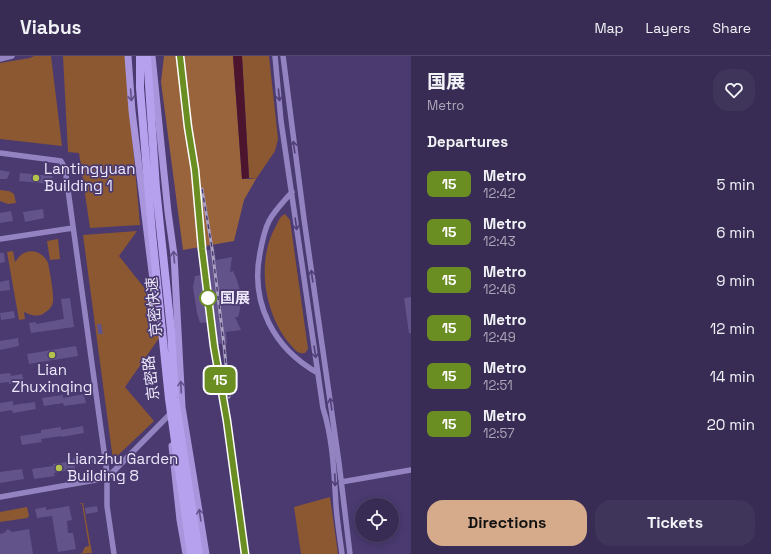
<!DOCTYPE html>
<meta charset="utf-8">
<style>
body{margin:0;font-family:"Space Grotesk","Noto Sans SC",sans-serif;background:#3f345a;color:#f1f3f6;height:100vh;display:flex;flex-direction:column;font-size:15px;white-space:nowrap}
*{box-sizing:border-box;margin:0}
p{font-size:13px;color:#aba7b8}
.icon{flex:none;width:22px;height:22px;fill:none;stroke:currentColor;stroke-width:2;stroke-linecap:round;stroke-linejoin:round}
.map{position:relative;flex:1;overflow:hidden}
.details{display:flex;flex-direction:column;background:#382c54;width:360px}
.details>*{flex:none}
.badge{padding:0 8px;border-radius:6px;font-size:14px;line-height:26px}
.fabs{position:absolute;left:355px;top:442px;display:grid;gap:8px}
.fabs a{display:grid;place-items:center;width:44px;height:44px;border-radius:50%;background:#382c54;box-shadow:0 2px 10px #0003,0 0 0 1px #52486b;font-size:20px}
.map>.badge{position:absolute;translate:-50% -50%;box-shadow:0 0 0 2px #fff}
h2{padding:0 16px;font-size:15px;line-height:36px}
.round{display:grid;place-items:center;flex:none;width:42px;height:42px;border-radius:16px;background:#3f345a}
.overview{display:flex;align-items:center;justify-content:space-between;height:68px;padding:0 16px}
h1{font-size:19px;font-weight:700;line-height:30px}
.primary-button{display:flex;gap:8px;margin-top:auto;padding:8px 16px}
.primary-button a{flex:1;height:46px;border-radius:16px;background:#d6ab8b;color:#111;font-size:16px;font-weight:700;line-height:46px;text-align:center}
.primary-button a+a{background:#3f345a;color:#f1f3f6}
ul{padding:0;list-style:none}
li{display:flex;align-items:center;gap:12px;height:48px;padding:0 16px}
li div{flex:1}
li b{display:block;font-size:15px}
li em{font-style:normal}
li .badge{min-width:44px;font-weight:700;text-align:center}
header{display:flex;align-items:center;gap:24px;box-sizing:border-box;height:56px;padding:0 20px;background:#382c54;border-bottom:1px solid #52486b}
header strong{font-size:19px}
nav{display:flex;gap:22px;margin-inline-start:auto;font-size:14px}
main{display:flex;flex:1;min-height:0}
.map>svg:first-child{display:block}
</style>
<header>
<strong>Viabus</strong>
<nav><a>Map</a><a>Layers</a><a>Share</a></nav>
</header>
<main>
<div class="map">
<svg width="411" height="498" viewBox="0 0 411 498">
<rect width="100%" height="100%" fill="#4a3a70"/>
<!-- green -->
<path fill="#8c5831" d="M34,0H51L62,90L0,83V7L30,2Z
M63,0H125L140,169L90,172L79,97L68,96Z
M242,0H269L278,83L275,95L256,123L249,122Z
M0,134L9,135L14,138L16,147L8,148L0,145Z
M285,158L290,164L308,293L305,297C297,299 294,292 289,287C264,257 256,204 276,170C278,166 280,160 285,158Z
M137,175L119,200L161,253L164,275L125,331L154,365L113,404L83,179Z
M58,183L60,203L50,204L47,185Z
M13,195L15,206C17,204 19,200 21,199C31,191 44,197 48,207C50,217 54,237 53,246C52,252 47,255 43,258C36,261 30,259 24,256L25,263L19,264L7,196Z
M330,441L338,498H301L294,451Z
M83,447L92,497L78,498L82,497L85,491L89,490L82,448H78Z
M27,451L29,460L27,462L0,466V456Z"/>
<!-- forest -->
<path fill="#99633b" d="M164,0H233L242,123H256L244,144L234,185L183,194L161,26Z"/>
<!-- water -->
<path fill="#4c142d" d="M233,0H242L249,122L242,123Z"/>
<!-- building -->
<path fill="#63538b" d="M0,114L10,116L7,123H0Z
M20,117L53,120L50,128L19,125Z
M43,153L44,162L25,166L23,156Z
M11,155L13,165L0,167V157Z
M214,193L216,204L232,201L230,216L233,215L237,224L241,238L240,253L238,261H235L241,274L226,276L227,287L211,289L208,266L200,267L197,257L193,231L195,220L202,219L199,196Z
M0,197H4L5,206L0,207Z
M9,224L10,234L0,235V226Z
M411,241V277H409L404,242Z
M70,242L74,271L31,277L29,267L36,266V268L64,263L61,243Z
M14,255L15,262L1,264L0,257Z
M97,268H101L103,278H98Z
M18,282L19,290L0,294V285Z
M76,290L78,300L29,308L27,298Z
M10,317L11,320L22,318L24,326L9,328V326L0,327V318Z
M84,338L86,347L64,350L63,347L44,350L42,342L63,339V342Z
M13,345V349L35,346L36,353L13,357L12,354L0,356V347Z
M83,370L84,377L61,381V380L41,383L42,386L22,389L20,380L41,377V374L61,371V374Z
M93,398L94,407L75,410V413L54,417L55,420L34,423L32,413L53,410V408L73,405V402Z
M22,413L24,423L0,427V416Z
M69,450L72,464L67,465L68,477H73L76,493L58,496L52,460L37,462L35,453L46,451V454Z
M97,450L98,456L86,458L85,452Z
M8,473L12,476L29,473L33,498H0V478L4,477Z"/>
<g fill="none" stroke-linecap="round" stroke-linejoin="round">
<!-- minor -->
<path stroke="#9383c0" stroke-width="5.5" d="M275,0L281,65L323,352C333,384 334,416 336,449C337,465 340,482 342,498
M283,0L304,163L339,407L350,498
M0,3L12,0
M0,97L61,105L65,112L107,417V450L114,498
M292,136C284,145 275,154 269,165C264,175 262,186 260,197C250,247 274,293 318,317
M0,183L73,172
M341,426L411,414
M0,441L107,422L169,359"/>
<!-- major -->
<path stroke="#a895dc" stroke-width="7" d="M128,0L132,55L155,240
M152,0L168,156L174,199L182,351L206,498
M172,390L180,464L186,498"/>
<!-- highway -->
<path stroke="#b6a1ef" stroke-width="8" d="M140,0V32L152,177L169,343L191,498
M147,0L156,132L171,274L175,342L199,498"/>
<defs>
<path id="rail" d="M180,0L188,71L195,114L202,193L214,290L227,365L245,498
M202,133L212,192L224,289L229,341"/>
</defs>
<!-- rail casing -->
<use href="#rail" stroke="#a9a0c2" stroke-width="3"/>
<!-- rail -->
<use href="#rail" stroke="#4a3a70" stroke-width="1.5" stroke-dasharray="4.5" stroke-linecap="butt"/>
</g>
<!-- one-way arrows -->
<defs><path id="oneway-shaft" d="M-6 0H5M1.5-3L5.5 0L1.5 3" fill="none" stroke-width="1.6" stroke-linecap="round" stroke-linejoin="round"/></defs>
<g stroke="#62518b">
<use href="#oneway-shaft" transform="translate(131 39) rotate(86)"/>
<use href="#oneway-shaft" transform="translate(174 201) rotate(-95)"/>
<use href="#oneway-shaft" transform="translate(181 331) rotate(-93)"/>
<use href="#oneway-shaft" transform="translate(200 459) rotate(-99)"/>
</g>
<g stroke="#514178">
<use href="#oneway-shaft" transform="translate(279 39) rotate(84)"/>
<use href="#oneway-shaft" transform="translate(294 91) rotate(-98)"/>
<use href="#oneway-shaft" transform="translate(296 168) rotate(82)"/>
<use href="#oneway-shaft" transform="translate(312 220) rotate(-98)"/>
<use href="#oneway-shaft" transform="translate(315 296) rotate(81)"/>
<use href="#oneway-shaft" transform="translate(331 348) rotate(-98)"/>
<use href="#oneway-shaft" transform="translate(335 424) rotate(88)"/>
</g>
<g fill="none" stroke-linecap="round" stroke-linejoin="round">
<defs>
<path id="line" d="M180,0L188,71L195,114L202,193L214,290L227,365L245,498"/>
</defs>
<!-- line casing -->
<use href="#line" stroke="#fff" stroke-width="9"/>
<!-- line -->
<use href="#line" stroke="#6b8e23" stroke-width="6"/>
</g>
<!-- markers -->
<g fill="#b3c24b" stroke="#4a3a70" stroke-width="1.5">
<circle cx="36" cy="122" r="4"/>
<circle cx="52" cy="299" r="4"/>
<circle cx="59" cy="412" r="4"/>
</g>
<circle fill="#fff" stroke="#6b8e23" stroke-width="2" cx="208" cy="242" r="8"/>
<g text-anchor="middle" stroke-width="3.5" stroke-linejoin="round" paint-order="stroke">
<!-- poi labels -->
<g font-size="15" fill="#ede8fc" stroke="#4a3a70" text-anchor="start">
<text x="44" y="118">Lantingyuan<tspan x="44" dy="17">Building 1</tspan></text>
<text x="52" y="319" text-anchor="middle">Lian<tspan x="52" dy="17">Zhuxinqing</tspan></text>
<text x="67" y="408">Lianzhu Garden<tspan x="67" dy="17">Building 8</tspan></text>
</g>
<!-- stop labels -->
<g font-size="15" font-weight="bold" fill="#ede8fc" stroke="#4a3a70" text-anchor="start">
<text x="220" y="247">国展</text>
</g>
<!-- street labels -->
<g font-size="15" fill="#ede8fc" stroke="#4a3a70">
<text transform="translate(154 251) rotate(-95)" y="5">京密快速</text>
<text transform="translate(151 322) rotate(-97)" y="5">京密路</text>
</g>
</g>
</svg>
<div class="fabs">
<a><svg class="icon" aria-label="locate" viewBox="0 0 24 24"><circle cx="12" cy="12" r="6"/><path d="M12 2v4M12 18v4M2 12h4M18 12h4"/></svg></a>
</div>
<b class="badge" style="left:220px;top:324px;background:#6b8e23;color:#fff">15</b>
</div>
<section class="details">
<div class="overview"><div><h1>国展</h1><p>Metro</p></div><a class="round"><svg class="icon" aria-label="heart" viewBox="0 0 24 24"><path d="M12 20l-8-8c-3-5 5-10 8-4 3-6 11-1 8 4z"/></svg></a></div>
<h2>Departures</h2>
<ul>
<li><span class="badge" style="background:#6b8e23;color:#fff">15</span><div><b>Metro</b><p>12:42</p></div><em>5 min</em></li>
<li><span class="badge" style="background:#6b8e23;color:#fff">15</span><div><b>Metro</b><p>12:43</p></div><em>6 min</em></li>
<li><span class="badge" style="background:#6b8e23;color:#fff">15</span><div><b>Metro</b><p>12:46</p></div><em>9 min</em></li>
<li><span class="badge" style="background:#6b8e23;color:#fff">15</span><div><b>Metro</b><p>12:49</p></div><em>12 min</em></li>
<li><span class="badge" style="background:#6b8e23;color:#fff">15</span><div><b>Metro</b><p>12:51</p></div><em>14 min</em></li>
<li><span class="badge" style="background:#6b8e23;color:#fff">15</span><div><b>Metro</b><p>12:57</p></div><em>20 min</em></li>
</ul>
<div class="primary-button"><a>Directions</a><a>Tickets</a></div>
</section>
</main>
